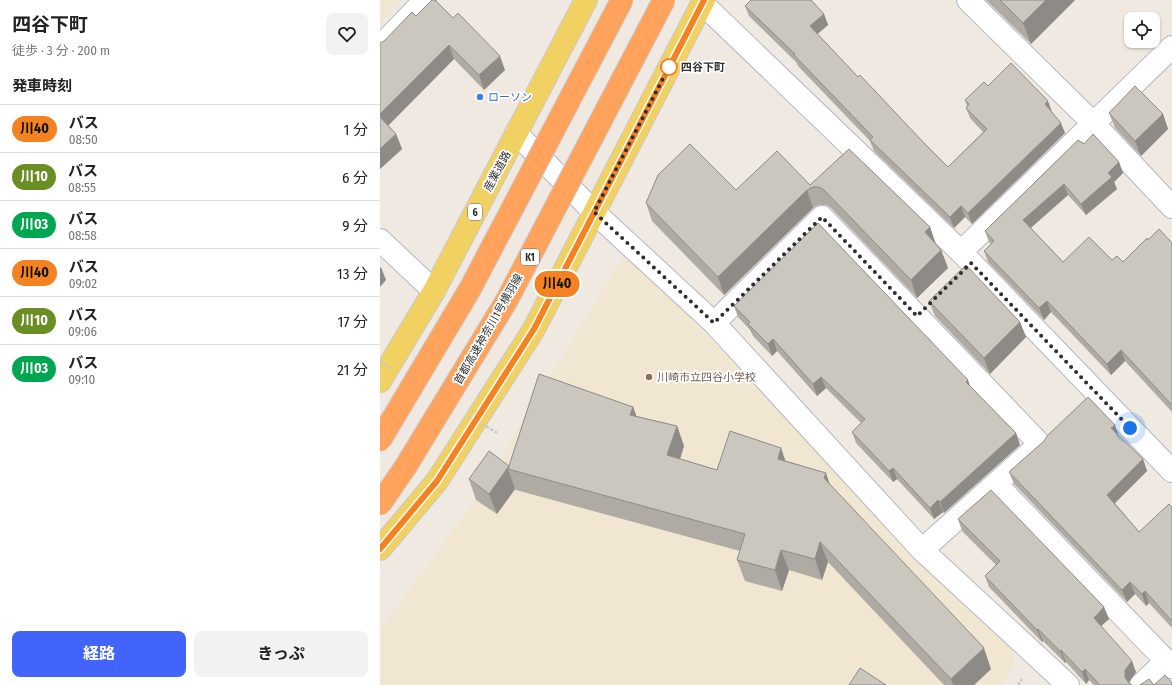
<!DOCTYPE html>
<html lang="ja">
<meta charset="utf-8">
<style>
body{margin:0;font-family:"Fira Sans Condensed","Noto Sans JP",sans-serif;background:#f2f2f2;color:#222;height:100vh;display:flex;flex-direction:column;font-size:15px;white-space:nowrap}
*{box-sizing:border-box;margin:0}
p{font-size:13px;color:#767676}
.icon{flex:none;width:22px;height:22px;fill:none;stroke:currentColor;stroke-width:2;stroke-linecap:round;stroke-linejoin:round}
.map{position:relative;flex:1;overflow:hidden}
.drawer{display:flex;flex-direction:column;background:#fff;width:380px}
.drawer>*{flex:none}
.badge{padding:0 8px;border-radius:13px;font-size:14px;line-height:26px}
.controls{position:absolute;left:744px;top:12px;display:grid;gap:8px}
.controls a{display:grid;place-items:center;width:36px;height:36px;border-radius:8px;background:#fff;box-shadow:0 1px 3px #0004;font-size:20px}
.you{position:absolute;width:20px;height:20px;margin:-10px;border:3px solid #fff;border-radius:50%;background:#1a73e8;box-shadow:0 0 0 6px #1a73e833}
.map>.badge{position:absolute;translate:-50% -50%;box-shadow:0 0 0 2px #fff}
h2{padding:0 12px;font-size:15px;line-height:36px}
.round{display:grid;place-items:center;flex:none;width:42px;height:42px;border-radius:8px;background:#f2f2f2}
.overview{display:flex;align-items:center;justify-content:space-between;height:68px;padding:0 12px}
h1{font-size:19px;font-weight:700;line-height:30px}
.button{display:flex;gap:8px;margin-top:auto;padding:8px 12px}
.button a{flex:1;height:46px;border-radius:8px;background:#4264fb;color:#fff;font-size:16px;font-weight:700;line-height:46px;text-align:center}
.button a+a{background:#f2f2f2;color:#222}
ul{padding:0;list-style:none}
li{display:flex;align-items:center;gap:12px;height:48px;padding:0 12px;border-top:1px solid #e0e0e0}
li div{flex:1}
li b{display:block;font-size:15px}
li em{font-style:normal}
li .badge{min-width:44px;font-weight:700;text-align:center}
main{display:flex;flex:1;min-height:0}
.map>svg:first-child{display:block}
</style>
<main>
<section class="drawer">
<div class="overview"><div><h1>四谷下町</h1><p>徒歩 · 3 分 · 200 m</p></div><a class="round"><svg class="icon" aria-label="heart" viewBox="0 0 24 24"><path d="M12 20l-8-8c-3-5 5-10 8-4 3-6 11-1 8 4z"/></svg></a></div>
<h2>発車時刻</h2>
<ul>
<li><span class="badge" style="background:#f58220;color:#111">川40</span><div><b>バス</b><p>08:50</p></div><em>1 分</em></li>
<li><span class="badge" style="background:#6b8e23;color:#fff">川10</span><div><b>バス</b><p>08:55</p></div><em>6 分</em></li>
<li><span class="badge" style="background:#00a651;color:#fff">川03</span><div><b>バス</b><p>08:58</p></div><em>9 分</em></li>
<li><span class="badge" style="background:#f58220;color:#111">川40</span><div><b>バス</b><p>09:02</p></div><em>13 分</em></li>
<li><span class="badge" style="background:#6b8e23;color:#fff">川10</span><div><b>バス</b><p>09:06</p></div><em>17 分</em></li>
<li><span class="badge" style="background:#00a651;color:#fff">川03</span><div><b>バス</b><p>09:10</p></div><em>21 分</em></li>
</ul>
<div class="button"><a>経路</a><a>きっぷ</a></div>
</section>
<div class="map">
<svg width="792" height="685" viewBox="0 0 792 685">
<rect width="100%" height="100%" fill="#efe9e1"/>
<!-- education -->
<path fill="#f0e6d1" d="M0,0H22L0,22Z
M246,252L634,651V667L621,685H0V630L94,502Z"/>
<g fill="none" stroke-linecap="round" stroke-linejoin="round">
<defs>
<path id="street" d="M588,0L714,124L792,207
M322,3L581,252L792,471
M0,47L45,0
M136,133L214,212L334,323L542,550L688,685
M0,240L54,291
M581,252L792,47
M334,323L442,217L660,444L542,550
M616,484L792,667
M761,685L786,661"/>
<path id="primary" d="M0,381L54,291L206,0
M0,549L57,481L154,329L324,0"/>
</defs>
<!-- street casing -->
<use href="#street" stroke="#b4b7c1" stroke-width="24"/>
<!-- primary casing -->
<use href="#primary" stroke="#c9c9c9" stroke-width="24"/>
<!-- path -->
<path stroke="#c9c9c9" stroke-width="2.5" stroke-dasharray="3 2" stroke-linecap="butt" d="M638,685L642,679"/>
<!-- street -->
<use href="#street" stroke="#fff" stroke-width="22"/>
<!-- primary -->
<use href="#primary" stroke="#f2d163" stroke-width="22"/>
<defs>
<path id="highway-bridge" d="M0,440L90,289L242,0
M0,504L26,466L127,300L284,0"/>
</defs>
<!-- highway-bridge casing -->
<use href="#highway-bridge" stroke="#c9c9c9" stroke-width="24" stroke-linecap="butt"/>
<!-- path-bridge -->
<path stroke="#c9c9c9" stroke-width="2.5" stroke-dasharray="3 2" stroke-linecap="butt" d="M0,361L11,368
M89,416L119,434"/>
<!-- highway-bridge -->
<use href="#highway-bridge" stroke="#ffa35c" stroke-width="22"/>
</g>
<!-- wall -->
<path fill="#afaba4" d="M606,0H695L651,44Z
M365,6L444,14L448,25L437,34L478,77L568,167L603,132L590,118L586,108L587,106L585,100L608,86L672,112L685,133L592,224L585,217L574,228L494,151L490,141L418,66L416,62L369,16Z
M36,16L125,70L104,90L74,59L8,125L16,134L22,149L0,169L4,41Z
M729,113L783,114L788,129L761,156L735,128Z
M698,140L739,162L743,173L734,182L737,189L706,215L688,195L651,228L683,262L732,260L743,262L768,240L792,243V412L745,361L731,375L671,312L664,320L608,262L604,251L611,244L609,242L605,231Z
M469,149L550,227L556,244L561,250L568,268L537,298L451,208L446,205H439L433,208L344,295L272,221L266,203L356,190L430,185Z
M549,301L640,322L646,337L610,374L555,316Z
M354,306L590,387L636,433L640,445L564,513L563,512L554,519L517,479L513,482L476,443L472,432L481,423L446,388L437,396L397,351L392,356L373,336L370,330L358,317Z
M253,407L256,416L297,426L304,446L300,459L337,470L406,461L446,473L449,484L611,669L594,685H564L448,562L442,580L409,570L402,591L365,581L357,560L360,551L136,490L135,489L117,514L96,500L89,479L129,466Z
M738,435L763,459L767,471L735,503L759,532L792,507V628L769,603L766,606L755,594L747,602L634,484L629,472L664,441Z
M578,519L724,607L729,619L721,626L756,672L749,682V683L752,685H714L709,680L706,684L686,662L685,663L663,641L662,642L609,587L605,576L616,565L582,531Z"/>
<!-- shaded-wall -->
<path fill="#8e8b86" d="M666,0H695L651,44L643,23Z
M444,14L448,25L434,37L430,26Z
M69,45L74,59L4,130L0,119V114Z
M120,56L125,70L104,90L99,75Z
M668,101L672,112L665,104Z
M783,114L788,129L761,156L755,141Z
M681,123L685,133L592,224L588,213Z
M16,134L22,149L0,169V149Z
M739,162L743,173L734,182L737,189L706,215L701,204L728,173Z
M684,184L688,195L647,231L643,220Z
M427,190L433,208L344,295L338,277Z
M581,206L585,217L574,228L570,217Z
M550,227L556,245L545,232Z
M561,250L568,268L537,298L531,280Z
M1,267L6,280L0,287V268Z
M667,301L671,312L664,320L659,308Z
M640,322L646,337L610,374L604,358Z
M393,339L397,351L392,356L388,344Z
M741,350L745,361L731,375L727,364Z
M441,377L446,388L437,396L433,384Z
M588,380L592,391L586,382Z
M253,407L261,428L250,415Z
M735,425L739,437L731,428Z
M297,426L304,446L295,475L287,455Z
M636,433L640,445L564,513L560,502Z
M401,448L408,468L398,459Z
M763,459L767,471L731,507L727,495Z
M129,466L128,469L135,489L117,514L109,494Z
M513,468L517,479L513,482L509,471Z
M446,473L453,494L444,478Z
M558,500L563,512L554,519L550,508Z
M440,542L448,562L442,580L435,559Z
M401,550L409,570L402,591L395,570Z
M750,582L755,594L747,602L742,590Z
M765,591L769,603L766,606L762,594Z
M724,607L729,619L718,629L714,618Z
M658,629L663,641L662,642L657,630Z
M604,648L611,669L594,685H573L571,679Z
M681,650L686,662L685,663L680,651Z
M752,661L756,672L749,682V685L745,677V670Z
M705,669L709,680L706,684L702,672Z"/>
<!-- building -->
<path fill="#cbc7bf" stroke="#8e8b86" d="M52,0H55L73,18L78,13L120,56L99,75L69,45L0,114V43L4,41L32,12L36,16Z
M371,0H431L444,14L430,26L478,77L480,75L544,143L568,167L607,129L586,108L589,104L585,100L604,82L608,86L631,63L668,101L665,104L681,123L588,213L581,206L570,217L490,140L493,137L414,55L415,54L365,6Z
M620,0H666L643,23Z
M755,86L783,114L755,141L729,113Z
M0,117L16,134L0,149Z
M713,134L739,162L728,173L732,177L701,204L684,184L643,220L683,262L709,237L732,260L737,256L743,262L767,238L768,240L779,229L792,243V405L741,350L727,364L667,301L659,308L604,251L614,241L605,231L698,140L704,144Z
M310,144L356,190L397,151L430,185L469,149L550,227L545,232L561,250L531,280L444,190L439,187H433L427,190L338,277L266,203L278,175Z
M438,223L588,380L586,382L636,433L560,502L558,500L550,508L513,468L509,471L472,432L485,419L441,377L433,384L393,339L388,344L368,324L370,322L354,306Z
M586,265L640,322L604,358L549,301Z
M159,374L253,407L250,415L297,426L287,455L337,470L350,431L401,448L398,459L446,473L444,478L604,648L571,679L440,542L435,559L401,550L395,570L357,560L365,534L128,469L129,466L109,494L89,479L109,451L129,466Z
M708,397L735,425L731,428L763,459L727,495L759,532L789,504L792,507V621L765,591L762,594L750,582L742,590L629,472L664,441L667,436Z
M611,490L724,607L714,618L752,661L745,670V677L748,682L752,685H720L705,669L702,672L681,650L680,651L658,629L657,630L605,576L620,561L578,519Z
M480,668L506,685H469Z
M785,675L792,683V685H760L769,679L774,685Z"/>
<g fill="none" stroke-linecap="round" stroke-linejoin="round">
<defs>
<path id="line" d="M0,549L57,481L154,329L324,0"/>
</defs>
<!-- line casing -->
<use href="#line" stroke="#fff" stroke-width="9"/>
<!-- line -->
<use href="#line" stroke="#f58220" stroke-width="6"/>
<!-- walk -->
<path stroke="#2e2e2e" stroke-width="4" stroke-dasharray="0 7.2" d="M289,67L214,212L334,323L442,217L537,316L591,263L750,428"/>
</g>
<!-- markers -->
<circle fill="#fff" stroke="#f58220" stroke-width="2" cx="289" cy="67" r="8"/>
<circle fill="#3f7fe0" stroke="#fff" stroke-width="1.5" cx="100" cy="97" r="4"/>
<circle fill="#8d6e63" stroke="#fff" stroke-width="1.5" cx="269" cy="377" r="4"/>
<g text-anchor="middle" stroke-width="3.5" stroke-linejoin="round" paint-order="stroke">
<!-- shield labels -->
<g fill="#fff" stroke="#6d6d6d" stroke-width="1">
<rect x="88" y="204" width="14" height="16" rx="3"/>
<rect x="141" y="249" width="18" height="16" rx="3"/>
</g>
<g font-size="10" font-weight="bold" fill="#2e2e2e">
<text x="95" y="216">6</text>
<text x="150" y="261">K1</text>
</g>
<!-- stop labels -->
<g font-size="11" font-weight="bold" fill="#2e2e2e" stroke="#fff" text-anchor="start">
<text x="301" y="71">四谷下町</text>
</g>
<!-- shop labels -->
<g font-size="11" fill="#366cbe" stroke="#fff" text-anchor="start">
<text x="108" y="101">ローソン</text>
</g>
<!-- street labels -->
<g font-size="11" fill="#2e2e2e" stroke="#fff">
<text transform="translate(117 171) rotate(-62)" y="4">産業道路</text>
<text transform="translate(108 329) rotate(-60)" y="4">首都高速神奈川1号横羽線</text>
</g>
<!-- education labels -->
<g font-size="11" fill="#785e54" stroke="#fff" text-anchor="start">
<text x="277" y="381">川崎市立四谷小学校</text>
</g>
</g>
</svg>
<div class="controls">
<a><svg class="icon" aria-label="locate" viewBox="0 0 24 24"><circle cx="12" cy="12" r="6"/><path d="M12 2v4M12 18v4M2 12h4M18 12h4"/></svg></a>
</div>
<div class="you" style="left:750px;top:428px"></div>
<b class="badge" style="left:177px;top:284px;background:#f58220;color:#111">川40</b>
</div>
</main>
